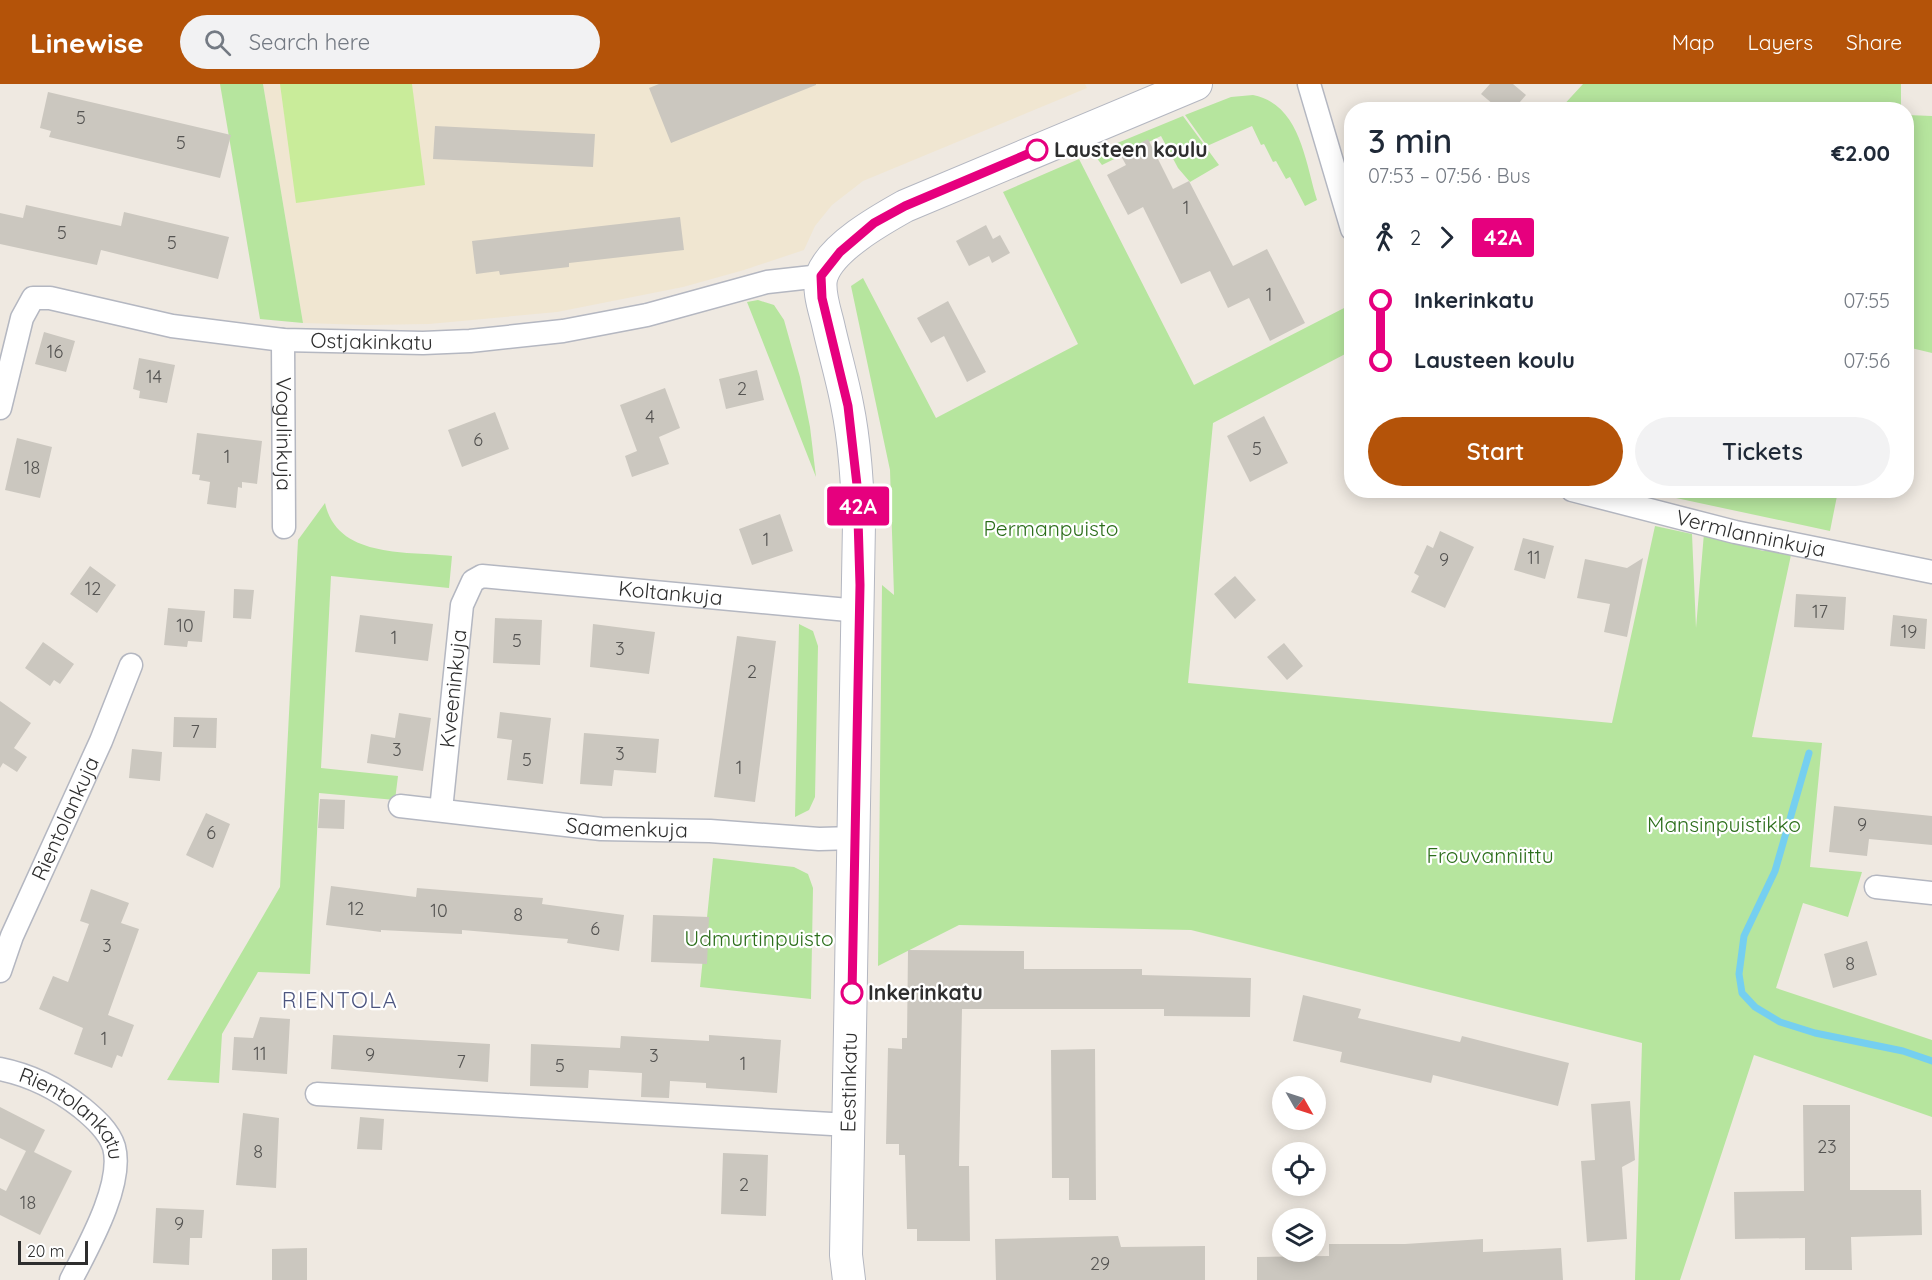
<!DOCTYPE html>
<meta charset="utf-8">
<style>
body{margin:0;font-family:Quicksand,sans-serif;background:#f2f2f3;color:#1f2937;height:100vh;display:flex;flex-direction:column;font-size:22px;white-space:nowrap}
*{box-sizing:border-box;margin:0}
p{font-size:20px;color:#747a83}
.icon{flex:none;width:33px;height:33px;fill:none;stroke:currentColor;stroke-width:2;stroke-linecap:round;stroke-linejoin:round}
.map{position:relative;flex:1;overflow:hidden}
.details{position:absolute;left:1344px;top:18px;width:570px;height:396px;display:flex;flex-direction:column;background:#fff;border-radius:24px;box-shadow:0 3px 15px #0003}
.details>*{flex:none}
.badge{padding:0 12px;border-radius:4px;font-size:21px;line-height:39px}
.needle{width:39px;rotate:129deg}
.buttons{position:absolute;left:1272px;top:992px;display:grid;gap:12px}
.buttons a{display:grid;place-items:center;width:54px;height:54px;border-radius:50%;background:#fff;box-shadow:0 3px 15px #0003;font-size:30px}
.scale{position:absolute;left:18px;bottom:15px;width:70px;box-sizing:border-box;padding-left:6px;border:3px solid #2e2e2e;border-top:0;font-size:16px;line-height:21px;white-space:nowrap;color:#2e2e2e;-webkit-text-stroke:4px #fff;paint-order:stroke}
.map>.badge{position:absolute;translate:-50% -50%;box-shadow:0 0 0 3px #fff}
.legs{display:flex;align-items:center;gap:9px;height:66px;padding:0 24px;font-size:20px}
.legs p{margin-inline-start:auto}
.summary{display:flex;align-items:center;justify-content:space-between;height:102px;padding:0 24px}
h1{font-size:33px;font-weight:600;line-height:45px}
.primary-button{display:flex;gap:12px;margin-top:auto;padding:12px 24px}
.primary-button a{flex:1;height:69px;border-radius:36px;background:#b45309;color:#fff;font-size:24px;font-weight:600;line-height:69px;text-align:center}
.primary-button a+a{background:#f2f2f3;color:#1f2937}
ul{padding:0 24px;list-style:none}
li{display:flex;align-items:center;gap:21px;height:60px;font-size:22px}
li i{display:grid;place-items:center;width:9px;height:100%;margin:0 8px;background:currentColor}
li i::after{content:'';width:15px;height:15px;margin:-8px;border:4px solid;border-radius:50%;background:#fff}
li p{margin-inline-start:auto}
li:first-child i{background:linear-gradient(#0000 50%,currentColor 0)}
li:last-child i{background:linear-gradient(currentColor 50%,#0000 0)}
header{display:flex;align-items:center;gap:36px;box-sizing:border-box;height:84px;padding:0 30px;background:#b45309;color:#fff}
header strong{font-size:28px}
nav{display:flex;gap:33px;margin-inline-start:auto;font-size:21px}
.search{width:420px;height:54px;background:#f2f2f3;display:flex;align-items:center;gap:15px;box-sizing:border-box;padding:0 21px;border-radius:33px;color:#747a83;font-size:22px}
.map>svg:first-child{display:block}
</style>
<header>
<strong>Linewise</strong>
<div class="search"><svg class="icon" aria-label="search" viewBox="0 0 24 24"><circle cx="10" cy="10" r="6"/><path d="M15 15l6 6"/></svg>Search here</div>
<nav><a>Map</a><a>Layers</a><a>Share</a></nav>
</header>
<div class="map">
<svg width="1932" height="1196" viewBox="0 0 1932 1196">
<rect width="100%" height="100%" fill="#efe9e1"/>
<!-- education -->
<path fill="#f0e6d1" d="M263,0H1085L1087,4L863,97L832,121L815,142L804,166L744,186L683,203L557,228L429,240L366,241L303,239Z"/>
<!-- green -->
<path fill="#b6e59e" d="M220,0H263L303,239L260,235Z
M1583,0H1901V25H1560Z
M1253,11C1300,20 1305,77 1317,116L1305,122L1290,93L1286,95L1276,77L1273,78L1264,60L1261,61L1252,42L1207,62L1185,31L1231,13Z
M1907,31L1932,32V269L1907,263Z
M1183,32L1219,81L1190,98L1178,84L1161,52L1102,81L1093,69Z
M1079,75L1194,301L1348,222L1351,233V267L1213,339L1188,599L1612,639L1655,442L1692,450L1696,544L1704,449L1763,467H1779L1791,471L1752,653L1822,659L1810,783L1862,788L1848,833L1803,819L1776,904L1932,956V1033L1754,971L1680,1196H1635L1642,959L1191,846L959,841L878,882L882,501L894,511L890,386L851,202L863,194L936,334L1078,260L1003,108Z
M758,216L774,221L784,236L800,293L810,343L816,393L747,218Z
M1663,406H1838V407L1830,447L1662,411Z
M325,419C337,475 408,467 452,472L449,504L331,492L321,684L398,692L395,716L319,709L310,890L258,888L222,950L219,999L167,996L280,803L298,456Z
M799,540L813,547L818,562L815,713L809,726L795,733Z
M713,774L794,783L808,790L813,804L811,915L700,903Z"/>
<!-- pitch -->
<path fill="#c9ec9a" d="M280,0H412L425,101L296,119Z"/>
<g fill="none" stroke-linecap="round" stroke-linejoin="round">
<!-- stream -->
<path stroke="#75cff0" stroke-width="7" d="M1809,669L1775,787L1744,852L1739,890L1742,909L1755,923L1780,938L1815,949L1903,967L1932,977"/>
</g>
<!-- building -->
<path fill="#cbc7bf" d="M659,0H816V1L671,59L649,4Z
M1490,0H1513L1526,11L1513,26H1500L1481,10Z
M48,8L231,51L220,94L49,53L51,47L40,44Z
M435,42L595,50L593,83L433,75Z
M1148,55L1173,105L1189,97L1233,182L1267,165L1305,239L1270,257L1249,214L1228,224L1210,187L1181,200L1143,123L1128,131L1107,91L1126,81L1120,70Z
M26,121L121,142L124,128L229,153L218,195L101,166L97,181L0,160V129L23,134Z
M680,133L684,166L569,179V183L500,191L499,187L476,190L472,157Z
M986,141L993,155L1000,151L1010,169L992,179L989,172L969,182L956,157Z
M948,217L986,288L967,298L944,252L931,259L917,234Z
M44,248L75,257L66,288L35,280Z
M139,274L175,281L167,319L139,314L140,307L133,305Z
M757,286L764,316L726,325L719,295Z
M665,304L680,344L659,353L669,380L632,393L625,372L637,367L620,321Z
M495,328L509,365L462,383L448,346Z
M1264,332L1288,379L1250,398L1227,352Z
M197,349L262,357L257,400L242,398V404L238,403L236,424L207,420L210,398L199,396L200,391L192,390Z
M17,354L52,363L40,414L5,406Z
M780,430L793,467L752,481L739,445Z
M1440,447L1474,463L1445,524L1411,508L1419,492L1414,489L1427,461L1433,464Z
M1523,454L1554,462L1545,495L1514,486Z
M1643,474L1627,553L1604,548L1610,520L1577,514L1585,475L1627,484Z
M90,482L116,501L97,529L70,510Z
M1235,492L1256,516L1235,535L1214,510Z
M234,505L254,506L251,535L233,534Z
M1796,510L1846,513L1844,546L1794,543Z
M168,524L205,527L202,558L188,557L187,563L164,561Z
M360,531L433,540L428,577L355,568Z
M1893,531L1927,535L1925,565L1890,562Z
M495,534L542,536L540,581L493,579Z
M593,540L655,548L649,590L590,583Z
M737,552L776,557L755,718L714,713Z
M43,558L74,580L60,600L54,596L50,602L25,584Z
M1284,559L1303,582L1287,596L1267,573Z
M0,617L31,639L14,664L27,673L17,688L3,679L0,684Z
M500,628L551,634L543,700L507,696L512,656L497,654Z
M399,629L431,634L423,687L367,679L371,650L395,654Z
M174,633L217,634L216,664L173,663Z
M584,649L659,655L656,689L614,686L612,702L580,700Z
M132,665L162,668L160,697L129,694Z
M320,715L345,716L344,745L318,744Z
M1834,722L1932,732V761L1869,755L1867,772L1829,768Z
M206,729L230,740L213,784L186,771Z
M331,802L416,813L417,804L543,814L542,820L624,831L619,867L567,859L568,855L462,846V850L381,846V848L326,841Z
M91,805L129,819L121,839L139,845L108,931L134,941L122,973L117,971L112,984L74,970L83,944L39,925L53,892L68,898L89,840L80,837Z
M653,831L709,833L707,880L651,878Z
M1867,857L1877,891L1833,904L1824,870Z
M908,866L1024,867V885H1142V891L1251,894L1250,933L1164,932V925H962L959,1082H969L970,1157H917V1145H907L905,1071H899V1060H886L888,964L902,965V954H907Z
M1303,911L1361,925L1358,934L1460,958L1462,952L1569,979L1558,1022L1433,991L1431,999L1340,978L1342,968L1293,957Z
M260,933L290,935L287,990L232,986L234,953L253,954Z
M333,951L490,960L488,998L331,985Z
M709,951L781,956L777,1009L706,1004V999L670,997L669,1014L641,1013L642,989L589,986L588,1004L530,1002L531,960L620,964L621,952L709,957Z
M1095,965L1096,1116H1069V1094H1052L1051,966Z
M1630,1017L1635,1076L1622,1083L1627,1155L1587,1158L1581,1077L1595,1076L1591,1020Z
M1803,1021H1850V1106H1921L1922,1151L1851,1153L1852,1186H1805V1154L1735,1155L1734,1108L1804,1107Z
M0,1023L45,1046L34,1068L72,1087L40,1151L0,1131V1104L6,1107L26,1067L0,1054Z
M243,1029L279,1034L276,1104L236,1101Z
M360,1033L384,1035L382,1066L357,1065Z
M723,1069L768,1071L766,1132L721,1130Z
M156,1124L204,1126L202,1154H190L189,1181L153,1179Z
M1118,1152L1121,1163L1205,1162V1196H996L995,1155Z
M1483,1155V1168L1561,1164L1563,1196H1257V1173L1329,1172V1160H1405Z
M307,1164V1196H272V1165Z"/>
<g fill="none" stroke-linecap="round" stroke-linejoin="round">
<defs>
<g id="street">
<path d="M1309,0L1352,145"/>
<path id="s1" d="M283,256L284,443"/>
<path id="s2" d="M0,324L22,234L33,214H50L172,242L283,256L423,259L470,257L563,247L647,231L767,198L821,192"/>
<path id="s3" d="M1572,406L1735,448L1932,488"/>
<path id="s4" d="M400,722L601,745L710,747L819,755L855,754"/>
<path id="s5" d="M441,726L462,521L473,497L482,492L859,527"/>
<path d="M1876,803L1932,809"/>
<path id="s6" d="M0,887L12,852L101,657L131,581"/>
<path id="s7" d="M0,985C30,991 58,1005 82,1024C94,1034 109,1047 114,1063C124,1100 88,1163 71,1196"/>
<path d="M317,1010L849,1041"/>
</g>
<g id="secondary">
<path id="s8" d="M849,1196L846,1171L859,439C857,399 855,359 847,320C842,294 834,267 828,240C825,227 817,205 822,191C832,163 880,136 905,122L1196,0"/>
</g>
</defs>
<!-- street casing -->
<use href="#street" stroke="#b4b7c1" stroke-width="25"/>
<!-- secondary casing -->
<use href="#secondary" stroke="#b4b7c1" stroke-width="34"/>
<!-- street -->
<use href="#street" stroke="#fff" stroke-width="22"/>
<!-- secondary -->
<use href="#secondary" stroke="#fff" stroke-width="32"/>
</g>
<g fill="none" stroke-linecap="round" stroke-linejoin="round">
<defs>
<path id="line-1" d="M852,909L860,501L857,401L848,322L822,214L821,192L840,168L874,139L905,122L1037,66"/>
</defs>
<!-- line-1 casing -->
<use href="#line-1" stroke="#fff" stroke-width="14"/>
<!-- line-1 -->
<use href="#line-1" stroke="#e6007e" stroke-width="9"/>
</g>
<!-- markers -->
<g fill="#fff" stroke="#e6007e" stroke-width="3">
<circle cx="1037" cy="66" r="10"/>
<circle cx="852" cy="909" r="10"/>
</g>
<g text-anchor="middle" stroke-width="4.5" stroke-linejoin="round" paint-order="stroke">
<!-- number labels -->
<g font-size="18" fill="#555452">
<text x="81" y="40">5</text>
<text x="181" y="65">5</text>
<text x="1186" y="130">1</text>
<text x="62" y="155">5</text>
<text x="172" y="165">5</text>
<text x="1269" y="217">1</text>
<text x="55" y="274">16</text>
<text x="154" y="299">14</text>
<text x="742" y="311">2</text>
<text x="650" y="339">4</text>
<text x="478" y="362">6</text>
<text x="1257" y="371">5</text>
<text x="227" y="379">1</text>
<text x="32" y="390">18</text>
<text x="766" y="462">1</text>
<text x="1534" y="480">11</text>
<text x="1444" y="482">9</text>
<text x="93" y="511">12</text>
<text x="1820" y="534">17</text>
<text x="185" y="548">10</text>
<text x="1909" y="554">19</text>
<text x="394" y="560">1</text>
<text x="517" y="563">5</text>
<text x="620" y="571">3</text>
<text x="752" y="594">2</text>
<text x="195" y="654">7</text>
<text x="397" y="672">3</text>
<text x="620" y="676">3</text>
<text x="527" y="682">5</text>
<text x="739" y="690">1</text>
<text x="1862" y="747">9</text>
<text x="211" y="755">6</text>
<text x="356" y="831">12</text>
<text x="439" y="833">10</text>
<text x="518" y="837">8</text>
<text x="595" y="851">6</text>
<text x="107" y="868">3</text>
<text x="1850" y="886">8</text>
<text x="104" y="961">1</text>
<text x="260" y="976">11</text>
<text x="370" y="977">9</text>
<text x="654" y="978">3</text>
<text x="461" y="984">7</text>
<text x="743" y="986">1</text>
<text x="560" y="988">5</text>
<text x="1827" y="1069">23</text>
<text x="258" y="1074">8</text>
<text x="744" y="1107">2</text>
<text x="28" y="1125">18</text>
<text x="179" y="1146">9</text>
<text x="1100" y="1186">29</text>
</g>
<!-- stop labels -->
<g font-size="21" font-weight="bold" fill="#2e2e2e" stroke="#fff" text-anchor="start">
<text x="1054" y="73">Lausteen koulu</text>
<text x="868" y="916">Inkerinkatu</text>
</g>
<!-- street labels -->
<g font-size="21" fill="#2e2e2e" stroke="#fff">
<text dy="7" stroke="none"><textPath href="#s2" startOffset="458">Ostjakinkatu</textPath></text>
<text dy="7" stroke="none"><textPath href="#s1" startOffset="94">Vogulinkuja</textPath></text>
<text dy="7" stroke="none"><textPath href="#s3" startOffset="184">Vermlanninkuja</textPath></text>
<text dy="7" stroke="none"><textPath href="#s5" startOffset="432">Koltankuja</textPath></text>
<text dy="7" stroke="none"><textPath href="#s5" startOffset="122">Kveeninkuja</textPath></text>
<text dy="7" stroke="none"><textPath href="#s6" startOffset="166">Rientolankuja</textPath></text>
<text dy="7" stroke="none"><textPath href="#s4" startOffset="228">Saamenkuja</textPath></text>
<text dy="7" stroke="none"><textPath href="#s8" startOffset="198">Eestinkatu</textPath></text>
<text dy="7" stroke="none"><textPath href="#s7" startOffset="88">Rientolankatu</textPath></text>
</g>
<!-- park labels -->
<g font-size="21" fill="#2c6e1b" stroke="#fff">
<text x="1051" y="452">Permanpuisto</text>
<text x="1724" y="748">Mansinpuistikko</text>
<text x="1490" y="779">Frouvanniittu</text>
<text x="759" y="862">Udmurtinpuisto</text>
</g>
<!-- neighbourhood labels -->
<g font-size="22" letter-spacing="1.5" fill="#4d5680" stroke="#fff">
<text x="340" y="924">RIENTOLA</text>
</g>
</g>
</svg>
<div class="buttons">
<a><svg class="needle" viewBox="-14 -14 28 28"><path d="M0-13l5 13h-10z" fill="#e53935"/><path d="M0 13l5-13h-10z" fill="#747a83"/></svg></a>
<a><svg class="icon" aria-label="locate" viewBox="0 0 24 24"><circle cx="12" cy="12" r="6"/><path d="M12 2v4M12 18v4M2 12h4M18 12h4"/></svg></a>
<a><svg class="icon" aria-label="layers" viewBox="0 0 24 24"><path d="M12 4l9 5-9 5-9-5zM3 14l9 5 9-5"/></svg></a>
</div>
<div class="scale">20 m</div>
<b class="badge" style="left:858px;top:422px;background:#e6007e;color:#fff">42A</b>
<section class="details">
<div class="summary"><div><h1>3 min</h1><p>07:53 – 07:56 · Bus</p></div><b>€2.00</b></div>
<div class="legs"><svg class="icon" aria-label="walk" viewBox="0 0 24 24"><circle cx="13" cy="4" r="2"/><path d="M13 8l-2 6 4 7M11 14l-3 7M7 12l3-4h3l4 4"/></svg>2<svg class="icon" aria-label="forward" viewBox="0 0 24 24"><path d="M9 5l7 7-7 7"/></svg><b class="badge" style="background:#e6007e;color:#fff">42A</b></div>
<ul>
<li><i style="color:#e6007e"></i><b>Inkerinkatu</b><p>07:55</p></li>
<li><i style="color:#e6007e"></i><b>Lausteen koulu</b><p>07:56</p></li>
</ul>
<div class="primary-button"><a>Start</a><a>Tickets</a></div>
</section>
</div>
